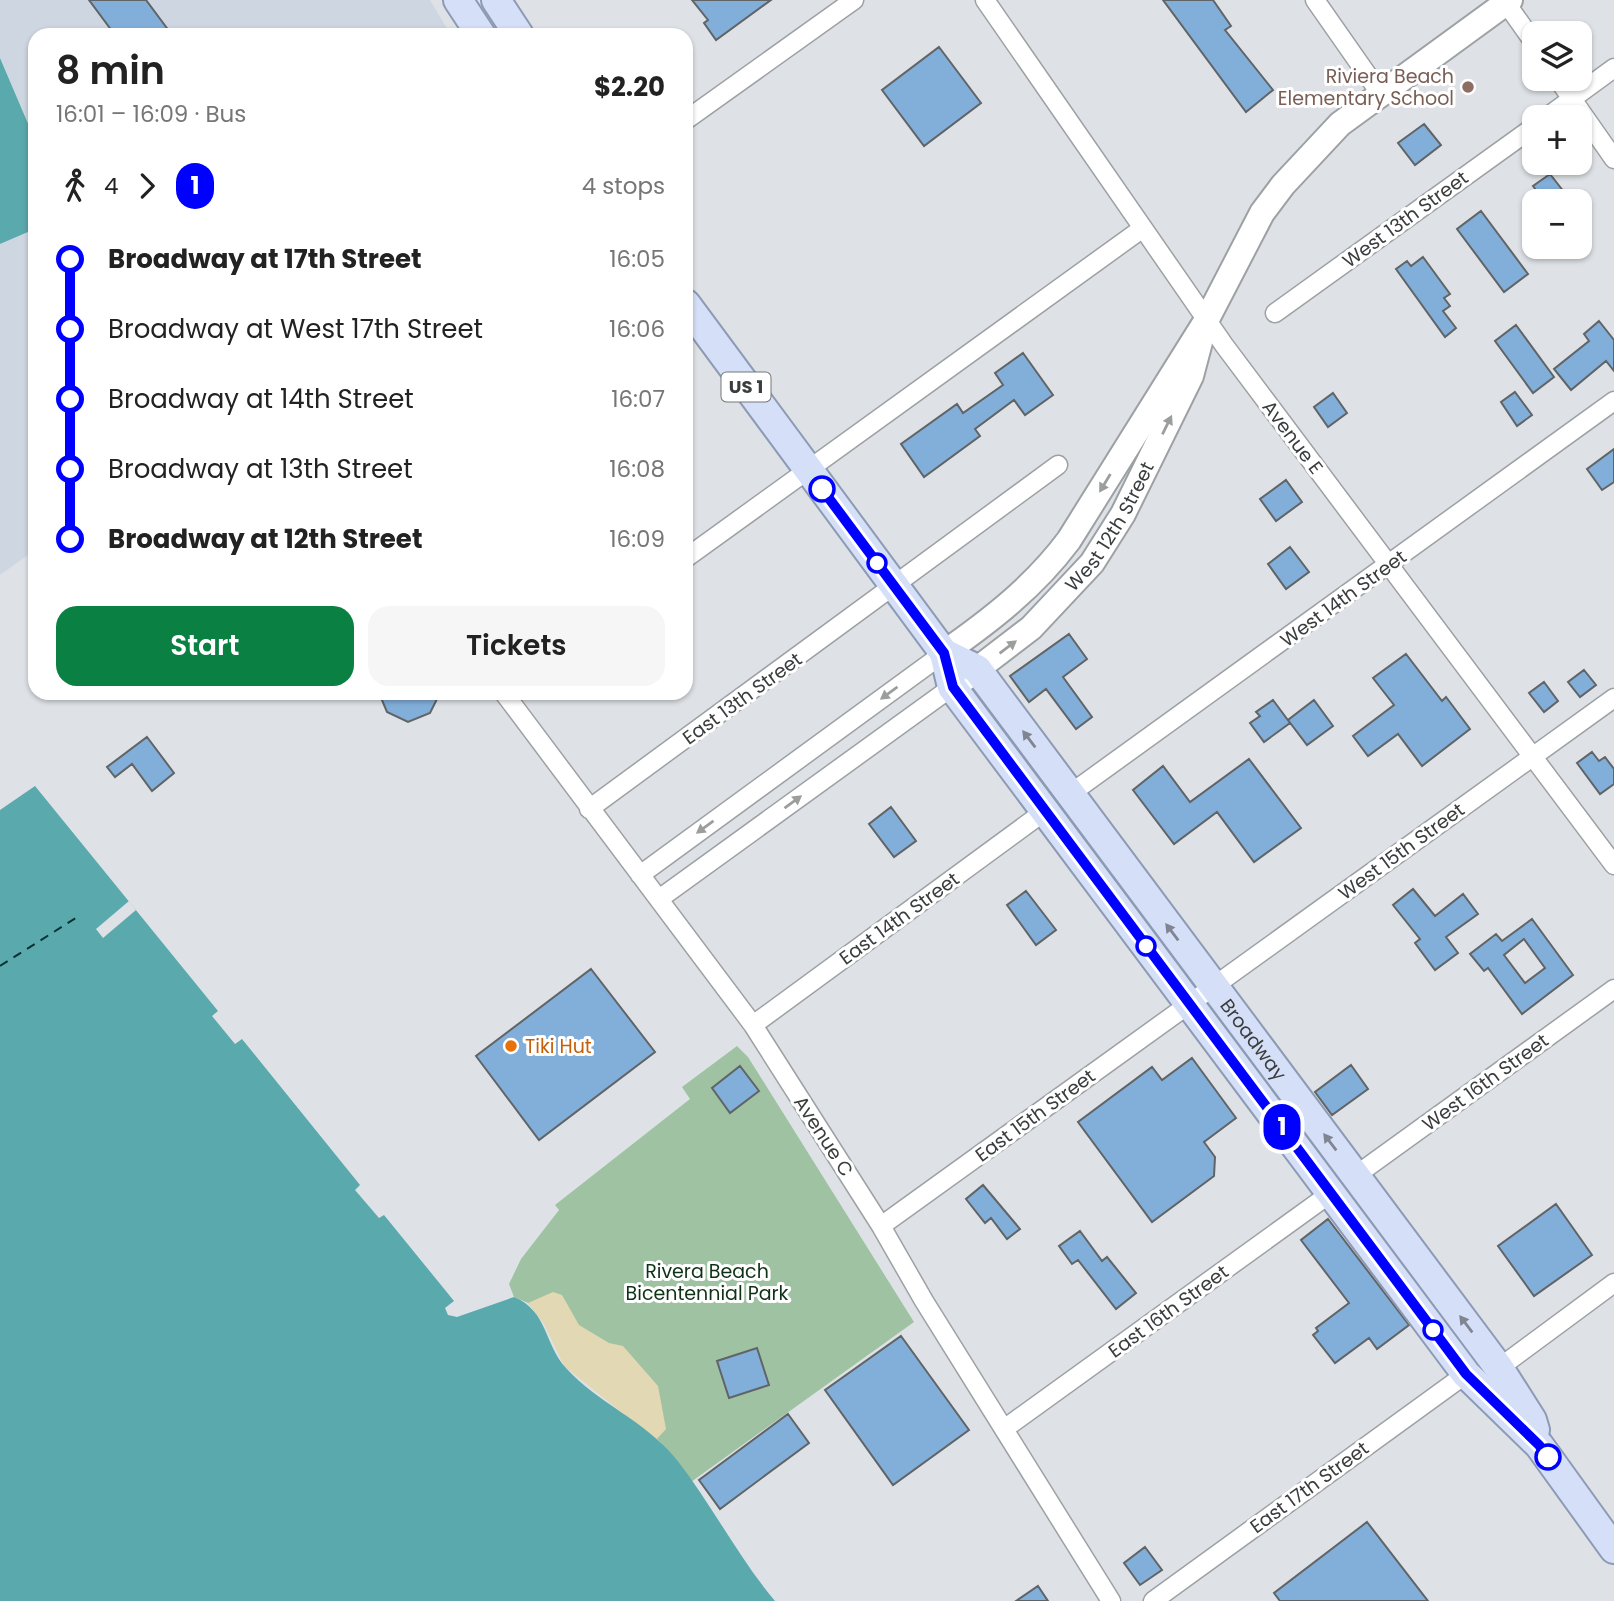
<!DOCTYPE html>
<meta charset="utf-8">
<style>
body{margin:0;font-family:Poppins,sans-serif;background:#f6f6f6;color:#222;height:100vh;display:flex;flex-direction:column;font-size:26px;white-space:nowrap}
*{box-sizing:border-box;margin:0}
p{font-size:23px;color:#767676}
.icon{flex:none;width:38px;height:38px;fill:none;stroke:currentColor;stroke-width:2;stroke-linecap:round;stroke-linejoin:round}
.map{position:relative;flex:1;overflow:hidden}
.side{position:absolute;left:28px;top:28px;width:665px;height:672px;display:flex;flex-direction:column;background:#fff;border-radius:21px;box-shadow:0 2px 5px #0004}
.side>*{flex:none}
.badge{padding:0 14px;border-radius:23px;font-size:24px;line-height:46px}
.fabs{position:absolute;left:1522px;top:21px;display:grid;gap:14px}
.fabs a{display:grid;place-items:center;width:70px;height:70px;border-radius:14px;background:#fff;box-shadow:0 2px 5px #0004;font-size:35px}
.map>.badge{position:absolute;translate:-50% -50%;box-shadow:0 0 0 4px #fff}
.legs{display:flex;align-items:center;gap:10px;height:77px;padding:0 28px;font-size:23px}
.legs p{margin-inline-start:auto}
.summary{display:flex;align-items:center;justify-content:space-between;height:119px;padding:0 28px}
h1{font-size:38px;font-weight:600;line-height:52px}
.button{display:flex;gap:14px;margin-top:auto;padding:14px 28px}
.button a{flex:1;height:80px;border-radius:21px;background:#0b8043;color:#fff;font-size:28px;font-weight:600;line-height:80px;text-align:center}
.button a+a{background:#f6f6f6;color:#222}
ul{padding:0 28px;list-style:none}
li{display:flex;align-items:center;gap:24px;height:70px;font-size:26px}
li i{display:grid;place-items:center;width:10px;height:100%;margin:0 9px;background:currentColor}
li i::after{content:'';width:18px;height:18px;margin:-9px;border:5px solid;border-radius:50%;background:#fff}
li p{margin-inline-start:auto}
li:first-child i{background:linear-gradient(#0000 50%,currentColor 0)}
li:last-child i{background:linear-gradient(currentColor 50%,#0000 0)}
.map>svg:first-child{display:block}
</style>
<div class="map">
<svg width="1614" height="1601" viewBox="0 0 1614 1601">
<rect width="100%" height="100%" fill="#dee2e6"/>
<!-- built -->
<path fill="#ced7e1" d="M0,0H430L451,35H35V140L0,58Z
M35,229V550L0,575V244Z"/>
<!-- green -->
<path fill="#9fc2a3" d="M737,1046L748,1057L914,1322L691,1482L676,1459L528,1303L514,1297L509,1284L521,1259L559,1210L555,1205L690,1099L682,1087Z"/>
<!-- sand -->
<path fill="#e2d8b3" d="M553,1292L562,1295L579,1325L609,1343L623,1346L658,1386L666,1429L656,1440L564,1366L544,1324L528,1303Z"/>
<!-- water -->
<path fill="#5aa9ad" d="M0,58L35,140V229L0,244Z
M35,786L218,1011L212,1016L235,1044L242,1039L360,1185L355,1190L379,1218L384,1215L454,1301L445,1308L448,1315L457,1317L514,1297C548,1311 544,1344 566,1368C597,1403 645,1420 677,1460C712,1505 738,1557 775,1601H0V810Z"/>
<!-- pier -->
<path fill="#dee2e6" d="M129,901L136,910L103,938L96,929Z"/>
<g fill="none" stroke-linecap="round" stroke-linejoin="round">
<!-- ferry -->
<path stroke="#0a3234" stroke-width="2" stroke-dasharray="9 7" stroke-linecap="butt" d="M0,966L79,916"/>
</g>
<!-- building -->
<path fill="#82afd9" stroke="#606467" stroke-width="2" fill-rule="evenodd" d="M89,0H146L172,35H115Z
M692,0H771L716,40L704,23L708,20Z
M1163,0H1213L1231,26L1225,30L1273,90L1246,112Z
M939,47L981,103L924,146L882,90Z
M1424,124L1441,145L1415,165L1398,143Z
M1550,174L1571,201H1544L1533,186Z
M1481,211L1528,274L1504,292L1457,229Z
M1423,257L1450,294L1444,298L1450,306L1443,311L1456,328L1445,337L1396,269L1407,261L1411,266Z
M1599,321L1614,340V371L1606,361L1571,390L1554,369L1589,341L1584,334Z
M1516,325L1554,377L1533,393L1495,341Z
M1023,353L1053,395L1025,415L1014,400L975,429L980,436L924,477L901,444L957,404L963,413L1003,385L995,373Z
M1515,392L1532,415L1517,426L1501,402Z
M1333,393L1347,413L1328,427L1314,407Z
M1614,449V482L1602,490L1587,469Z
M1286,480L1302,502L1276,521L1260,499Z
M1290,547L1309,572L1286,589L1268,564Z
M1069,634L1087,659L1063,677L1092,717L1076,729L1046,689L1029,702L1010,676Z
M1406,654L1442,701L1446,697L1470,729L1422,766L1398,734L1368,756L1353,736L1394,705L1373,678Z
M1584,670L1596,685L1580,697L1568,682Z
M1544,682L1558,701L1544,712L1529,693Z
M379,693H440L430,713L408,722L387,712Z
M1273,700L1290,723L1264,742L1250,723L1260,716L1256,712Z
M1314,700L1333,726L1307,745L1288,720Z
M147,737L174,773L152,791L132,764L115,777L107,767Z
M1592,752L1599,761L1605,757L1614,769V784L1600,794L1577,763Z
M1249,759L1301,828L1254,862L1217,812L1174,844L1133,790L1163,766L1190,802Z
M891,807L916,841L894,857L869,824Z
M1413,889L1435,916L1463,894L1478,914L1446,937L1458,953L1435,970L1415,943L1420,939L1393,905Z
M1026,891L1056,930L1036,945L1007,905Z
M1532,919L1573,975L1522,1014L1488,968L1484,971L1470,954L1496,934L1502,941ZM1524,939L1545,968L1525,983L1504,955Z
M591,969L655,1052L539,1140L476,1056Z
M1192,1058L1236,1118L1204,1142L1215,1157L1214,1176L1152,1222L1078,1122L1152,1067L1162,1080Z
M1351,1065L1368,1089L1332,1115L1315,1092Z
M740,1066L759,1091L730,1113L712,1088Z
M983,1185L1020,1229L1007,1239L991,1218L985,1223L966,1199Z
M1556,1204L1592,1255L1534,1296L1498,1246Z
M1328,1219L1409,1325L1377,1349L1369,1338L1335,1363L1313,1335L1318,1331L1316,1328L1349,1303L1301,1240Z
M1080,1231L1102,1261L1107,1257L1136,1293L1116,1309L1078,1260L1072,1264L1059,1246Z
M901,1336L969,1430L893,1485L825,1390Z
M757,1348L769,1385L729,1398L717,1361Z
M788,1414L809,1443L720,1509L699,1480Z
M1367,1522L1428,1601H1280L1274,1593Z
M1145,1547L1162,1570L1140,1585L1124,1563Z
M1038,1586L1048,1601H1016Z"/>
<g fill="none" stroke-linecap="round" stroke-linejoin="round">
<defs>
<path id="street" d="M985,0L1224,345L1614,865
M1315,0L1380,93
M1506,3L1535,44
M1558,79L1614,159
M1547,117L1614,68
M686,120L854,0
M1275,313L1535,126
M686,558L1143,228
M504,693L753,1025L881,1226L924,1301L1111,1601
M1070,794L1614,401
M589,809L1058,465
M640,875L944,653
M659,899L952,687
M753,1025L1045,811
M1355,1176L1614,989
M881,1226L1614,698
M1499,1368L1614,1283
M1004,1429L1331,1193
M1153,1601L1466,1374"/>
<g id="secondary">
<path d="M944,653C991,620 1034,587 1069,540L1206,321L1262,213L1283,185L1340,124L1510,0"/>
<path id="s1" d="M963,680L1031,628L1092,563L1123,514L1191,376L1200,342"/>
</g>
<g id="primary">
<path d="M458,0L481,35"/>
<path d="M496,0L519,35"/>
<path d="M686,304L944,653L952,687L970,711L1466,1374L1539,1445L1614,1549"/>
<path id="s2" d="M944,653L977,669L1499,1368L1532,1420L1535,1430"/>
</g>
</defs>
<!-- street casing -->
<use href="#street" stroke="#9da1a4" stroke-width="21"/>
<!-- secondary casing -->
<use href="#secondary" stroke="#9da1a4" stroke-width="28"/>
<!-- primary casing -->
<use href="#primary" stroke="#8d9ab4" stroke-width="32"/>
<!-- street -->
<use href="#street" stroke="#fff" stroke-width="18"/>
<!-- secondary -->
<use href="#secondary" stroke="#fff" stroke-width="24"/>
<!-- primary -->
<use href="#primary" stroke="#d5e0f8" stroke-width="28"/>
</g>
<!-- one-way arrows -->
<defs><path id="oneway-solid" d="M-6-.8H1V-3.2L6.5 0L1 3.2V.8H-6Z" transform="scale(1.75)"/></defs>
<g fill="#9c9e9e">
<use href="#oneway-solid" transform="translate(1167 425) rotate(-64)"/>
<use href="#oneway-solid" transform="translate(1105 483) rotate(121)"/>
<use href="#oneway-solid" transform="translate(1008 647) rotate(-37)"/>
<use href="#oneway-solid" transform="translate(889 693) rotate(144)"/>
<use href="#oneway-solid" transform="translate(793 802) rotate(-36)"/>
<use href="#oneway-solid" transform="translate(705 827) rotate(144)"/>
</g>
<g fill="#808691">
<use href="#oneway-solid" transform="translate(1029 739) rotate(-127)"/>
<use href="#oneway-solid" transform="translate(1172 932) rotate(-127)"/>
<use href="#oneway-solid" transform="translate(1330 1142) rotate(-127)"/>
<use href="#oneway-solid" transform="translate(1466 1324) rotate(-127)"/>
</g>
<g fill="none" stroke-linecap="round" stroke-linejoin="round">
<defs>
<path id="line-1" d="M822,489L944,653L953,687L1466,1374L1539,1445L1548,1457"/>
</defs>
<!-- line-1 casing -->
<use href="#line-1" stroke="#fff" stroke-width="16"/>
<!-- line-1 -->
<use href="#line-1" stroke="#00f" stroke-width="10"/>
</g>
<!-- markers -->
<circle fill="#8d6e63" stroke="#fff" stroke-width="2.5" cx="1468" cy="87" r="7"/>
<g fill="#fff" stroke="#00f" stroke-width="3.5">
<circle cx="822" cy="489" r="12"/>
<circle cx="877" cy="563" r="9"/>
<circle cx="1146" cy="946" r="9"/>
<circle cx="1433" cy="1330" r="9"/>
<circle cx="1548" cy="1457" r="12"/>
</g>
<circle fill="#e8710a" stroke="#fff" stroke-width="2.5" cx="511" cy="1046" r="7"/>
<g text-anchor="middle" stroke-width="6" stroke-linejoin="round" paint-order="stroke">
<!-- shield labels -->
<rect fill="#fff" stroke="#757677" stroke-width="2" x="721.5" y="372.5" width="49" height="29" rx="5"/>
<g font-size="18" font-weight="bold" fill="#3a3c3d">
<text x="746" y="393">US 1</text>
</g>
<!-- education labels -->
<g font-size="19" fill="#785e54" stroke="#fff" text-anchor="end">
<text x="1454" y="83">Riviera Beach<tspan x="1454" dy="22">Elementary School</tspan></text>
</g>
<!-- street labels -->
<g font-size="19" fill="#3a3c3d" stroke="#fff">
<text transform="translate(1405 219) rotate(-36)" y="7">West 13th Street</text>
<text transform="translate(1293 437) rotate(53)" y="7">Avenue E</text>
<text dy="7" stroke="none"><textPath href="#s1" startOffset="215">West 12th Street</textPath></text>
<text transform="translate(1343 598) rotate(-36)" y="7">West 14th Street</text>
<text transform="translate(742 698) rotate(-36)" y="7">East 13th Street</text>
<text transform="translate(1401 851) rotate(-36)" y="7">West 15th Street</text>
<text transform="translate(899 918) rotate(-36)" y="7">East 14th Street</text>
<text dy="7" stroke="none"><textPath href="#s2" startOffset="499">Broadway</textPath></text>
<text transform="translate(1485 1082) rotate(-36)" y="7">West 16th Street</text>
<text transform="translate(1035 1115) rotate(-36)" y="7">East 15th Street</text>
<text transform="translate(824 1136) rotate(57)" y="7">Avenue C</text>
<text transform="translate(1168 1311) rotate(-36)" y="7">East 16th Street</text>
<text transform="translate(1309 1487) rotate(-36)" y="7">East 17th Street</text>
</g>
<!-- food labels -->
<g font-size="19" fill="#c56008" stroke="#fff" text-anchor="start">
<text x="525" y="1053">Tiki Hut</text>
</g>
<!-- park labels -->
<g font-size="19" fill="#0e3216" stroke="#fff">
<text x="707" y="1278">Rivera Beach<tspan x="707" dy="22">Bicentennial Park</tspan></text>
</g>
</g>
</svg>
<div class="fabs">
<a><svg class="icon" aria-label="layers" viewBox="0 0 24 24"><path d="M12 4l9 5-9 5-9-5zM3 14l9 5 9-5"/></svg></a>
<a>+</a>
<a>−</a>
</div>
<b class="badge" style="left:1282px;top:1127px;background:#00f;color:#fff">1</b>
<section class="side">
<div class="summary"><div><h1>8 min</h1><p>16:01 – 16:09 · Bus</p></div><b>$2.20</b></div>
<div class="legs"><svg class="icon" aria-label="walk" viewBox="0 0 24 24"><circle cx="13" cy="4" r="2"/><path d="M13 8l-2 6 4 7M11 14l-3 7M7 12l3-4h3l4 4"/></svg>4<svg class="icon" aria-label="forward" viewBox="0 0 24 24"><path d="M9 5l7 7-7 7"/></svg><b class="badge" style="background:#00f;color:#fff">1</b><p>4 stops</p></div>
<ul>
<li><i style="color:#00f"></i><b>Broadway at 17th Street</b><p>16:05</p></li>
<li><i style="color:#00f"></i><span>Broadway at West 17th Street</span><p>16:06</p></li>
<li><i style="color:#00f"></i><span>Broadway at 14th Street</span><p>16:07</p></li>
<li><i style="color:#00f"></i><span>Broadway at 13th Street</span><p>16:08</p></li>
<li><i style="color:#00f"></i><b>Broadway at 12th Street</b><p>16:09</p></li>
</ul>
<div class="button"><a>Start</a><a>Tickets</a></div>
</section>
</div>
